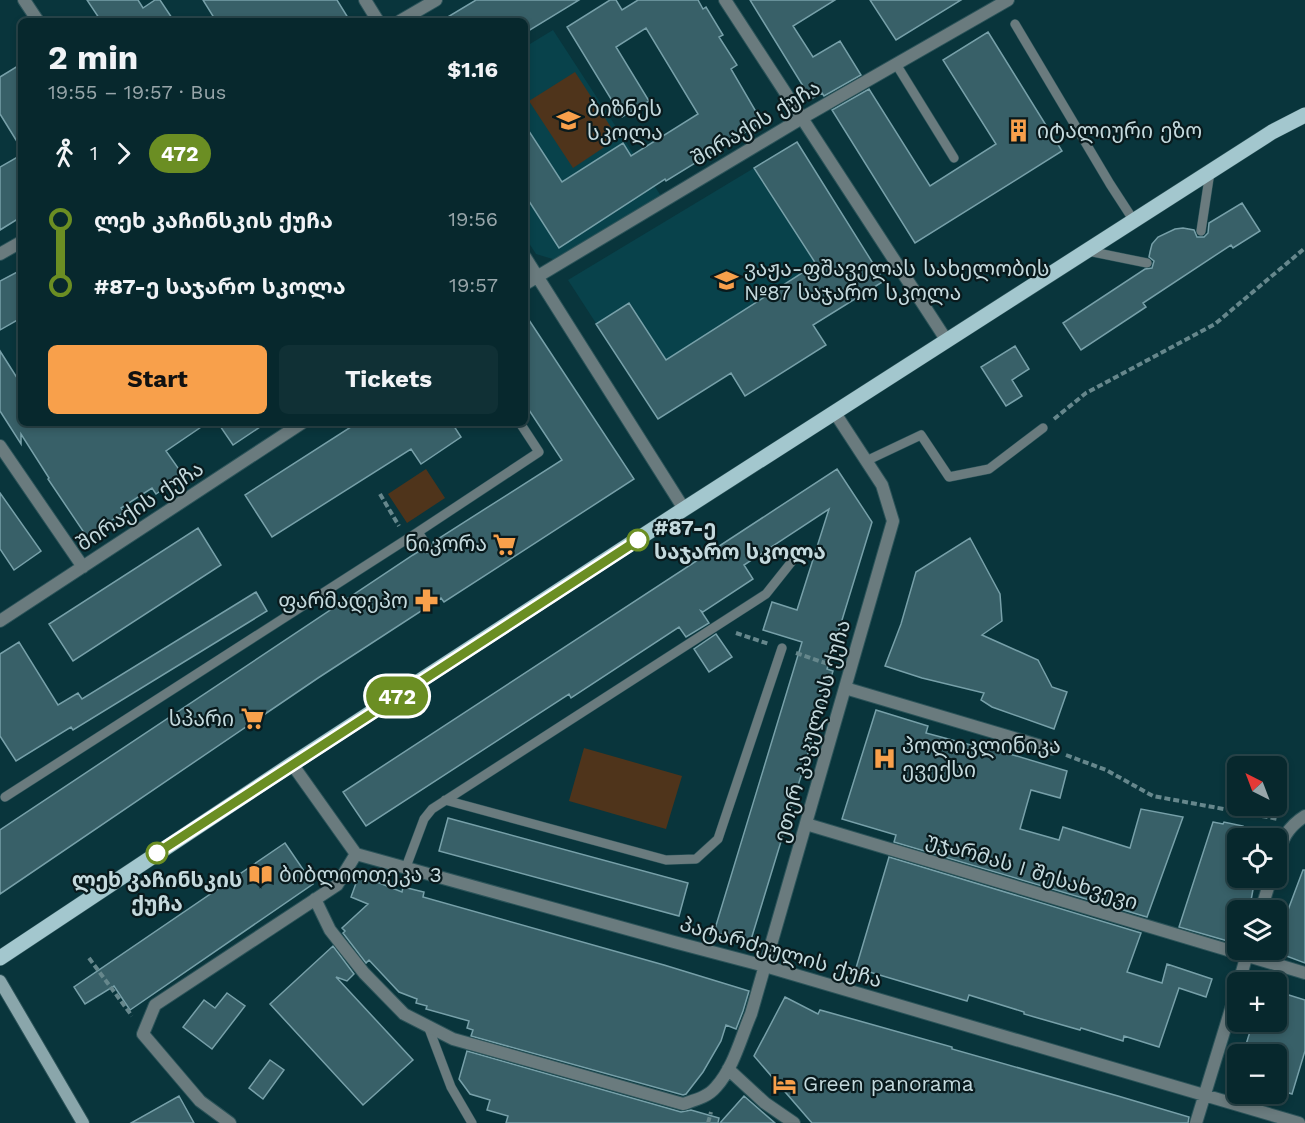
<!DOCTYPE html>
<meta charset="utf-8">
<style>
body{margin:0;font-family:"Work Sans","Noto Sans Georgian",sans-serif;background:#103035;color:#f1f3f6;height:100vh;display:flex;flex-direction:column;font-size:22px;white-space:nowrap}
*{box-sizing:border-box;margin:0}
p{font-size:20px;color:#98a6aa}
.icon{flex:none;width:33px;height:33px;fill:none;stroke:currentColor;stroke-width:2;stroke-linecap:round;stroke-linejoin:round}
.map{position:relative;flex:1;overflow:hidden}
.sheet{position:absolute;left:18px;top:18px;width:510px;height:408px;display:flex;flex-direction:column;background:#07282d;border-radius:9px;box-shadow:0 3px 9px #0003,0 0 0 2px #284449}
.sheet>*{flex:none}
.badge{padding:0 12px;border-radius:20px;font-size:21px;line-height:39px}
.needle{width:39px;rotate:318deg}
.tools{position:absolute;left:1227px;top:756px;display:grid;gap:12px}
.tools a{display:grid;place-items:center;width:60px;height:60px;border-radius:9px;background:#07282d;box-shadow:0 3px 9px #0003,0 0 0 2px #284449;font-size:30px}
.map>.badge{position:absolute;translate:-50% -50%;box-shadow:0 0 0 3px #fff}
.legs{display:flex;align-items:center;gap:9px;height:66px;padding:0 30px;font-size:20px}
.legs p{margin-inline-start:auto}
.head{display:flex;align-items:center;justify-content:space-between;height:102px;padding:0 30px}
h1{font-size:33px;font-weight:700;line-height:45px}
.button{display:flex;gap:12px;margin-top:auto;padding:12px 30px}
.button a{flex:1;height:69px;border-radius:9px;background:#f8a04b;color:#111;font-size:24px;font-weight:700;line-height:69px;text-align:center}
.button a+a{background:#103035;color:#f1f3f6}
ul{padding:0 30px;list-style:none}
li{display:flex;align-items:center;gap:21px;height:66px;font-size:22px}
li i{display:grid;place-items:center;width:9px;height:100%;margin:0 8px;background:currentColor}
li i::after{content:'';width:15px;height:15px;margin:-8px;border:4px solid;border-radius:50%;background:#07282d}
li p{margin-inline-start:auto}
li:first-child i{background:linear-gradient(#0000 50%,currentColor 0)}
li:last-child i{background:linear-gradient(currentColor 50%,#0000 0)}
.map>svg:first-child{display:block}
</style>
<div class="map">
<svg width="1305" height="1123" viewBox="0 0 1305 1123">
<rect width="100%" height="100%" fill="#09353c"/>
<!-- built -->
<path fill="#08424b" d="M553,30L661,196L556,260L536,254L525,237V47Z
M797,142L884,281L813,325L826,345L745,396L730,373L658,419L568,280Z"/>
<!-- green -->
<path fill="#4f341b" d="M575,72L618,138L573,168L529,101Z
M426,469L445,498L407,523L388,494Z
M584,748L682,776L666,829L569,801Z"/>
<!-- building -->
<path fill="#386068" stroke="#77a0a9" stroke-width="1.5" d="M87,0H138L143,8L155,0H160L174,21H101Z
M203,0H337L350,21H216Z
M476,0H579L525,33V21H441Z
M610,0H616L622,10L638,0H698L703,9L706,7L723,35L719,37L737,65L731,69L762,122L666,181L665,179L559,248L525,195V125L562,182L623,143L631,156L698,114L646,28L616,47L649,101L622,117L567,27Z
M750,0H835L793,26L813,57L840,41L861,75L824,96L822,93L811,99Z
M870,0H961L896,40Z
M988,32L1062,151L915,243L832,110L869,89L930,186L996,144L943,60Z
M21,64V148L0,114V77Z
M797,142L884,281L813,325L826,345L745,396L731,373L658,419L596,324L629,303L666,360L816,264L754,168Z
M21,155V217L0,230V167Z
M1242,203L1260,231L1233,248L1231,245L1143,303L1146,307L1081,350L1063,323L1145,269L1152,268L1154,261L1149,257L1150,252L1152,244L1158,237L1175,229L1183,228L1194,230L1197,237H1204L1208,233L1209,223Z
M21,270V318L0,330V281Z
M525,314L634,479L444,602L441,598L318,678L0,894V830L413,555L421,550L427,553L431,551L434,546L433,542L562,460L525,404Z
M1015,346L1029,369L1012,380L1022,396L1006,406L981,367Z
M0,351L21,384V423H207L166,451L183,475L156,494L152,488L121,508L124,512L87,537L48,479L49,478L21,434V444L0,411Z
M218,423H266L233,445Z
M357,423H452L461,437L421,464L411,449L272,537L245,495Z
M837,469L872,522L827,669L833,671L750,943L714,932L802,642L763,630L772,602L797,610L829,509L744,565L753,579L703,612L701,611L709,623L686,637L679,627L571,698L569,694L366,826L343,792Z
M0,493L41,551L14,570L0,549Z
M198,528L221,565L73,661L49,624Z
M970,538L1000,594L1002,621L982,635L1038,660L1052,687L1067,692L1054,729L992,707L981,700L984,693L922,678L885,666L901,624L916,572Z
M256,592L267,611L73,730L71,727L16,761L0,736V654L19,642L58,705L78,693L82,699Z
M716,634L732,657L709,672L694,649Z
M876,710L928,726L926,733L982,748L983,746L1067,771L1060,798L1031,790L1020,829L1059,840L1063,827L1130,848L1141,809L1183,817L1147,917L894,842L896,835L842,819Z
M448,818L688,883L679,916L439,851Z
M1213,822L1223,824L1224,822L1243,826L1241,838H1238V880L1254,884L1250,906L1238,903V944L1179,927Z
M285,843L313,884L130,1010L114,986L85,1004L74,987Z
M889,857L1141,933L1127,972L1162,983L1167,964L1212,979L1206,997L1179,988L1159,1047L1124,1036L1123,1041L1081,1028L1080,1030L1024,1014V1012L969,995L967,1001L856,968Z
M1303,870H1305V963L1273,951L1276,950V942Z
M359,875L402,892L403,887L424,892L423,897L664,965L749,991L743,1011L736,1029L726,1025L721,1041L703,1072L686,1094L683,1095L471,1036L473,1030L467,1028L469,1021L426,1009L427,1006L416,1003L417,999L399,992L369,960L366,963L343,933L345,931L342,928L368,904L351,897Z
M333,946L354,974L347,981L336,977L413,1060L363,1105L270,1004Z
M1276,991L1305,1000V1051L1292,1094L1276,1089V1054H1243L1253,1022H1276Z
M227,993L245,1006L212,1049L183,1027L204,1000L215,1008Z
M785,997L818,1014L820,1010L856,1020L952,1047V1049L1118,1096L1189,1117L1188,1123H812L754,1056Z
M467,1051L681,1112L691,1110L719,1118L718,1123H506L508,1116L487,1110L490,1100L470,1094L459,1079Z
M270,1060L284,1070L263,1099L249,1088Z
M179,1096L194,1123H131Z
M744,1096L775,1123H720Z"/>
<g fill="none" stroke-linecap="round" stroke-linejoin="round">
<defs>
<path id="service" d="M1015,24L1110,184L1134,221
M896,64L954,158
M1201,231L1210,172
M1088,251L1147,263
M866,461L921,435L949,477L989,469L1043,428
M427,546L418,532L539,452L520,423
M5,797L418,532
M445,800L666,860L696,859L718,839L782,648
M406,867L424,819L432,809L766,594L801,550
M428,1026L451,1087L472,1123"/>
<path id="minor" d="M24,0L38,21
M365,0L378,21
M725,0L947,341
M400,21L436,0
M0,254L21,242
M525,257L684,509
M525,284L802,118L1008,0
M0,446L83,567
M0,621L302,423
M845,688L1051,749
M292,764L356,854L674,942L765,966L1299,1123
M806,824L1305,973
M1276,859C1282,840 1287,827 1305,816
M315,899L330,930L364,973L404,1014L453,1039L683,1104C695,1100 708,1097 716,1087C734,1067 741,1037 751,1014L893,521L882,485L835,413
M1261,910L1271,878
M1239,982L1248,951
M728,1069L765,1103L794,1123
M230,1123L200,1101L143,1034L155,1005L337,885L356,854
M1196,1123L1238,986"/>
<path id="secondary" d="M0,981L83,1123"/>
<path id="primary" d="M0,958L292,764L684,509L1272,132L1305,115"/>
</defs>
<!-- service casing -->
<use href="#service" stroke="#2b5359" stroke-width="10"/>
<!-- minor casing -->
<use href="#minor" stroke="#2b5359" stroke-width="14"/>
<!-- secondary casing -->
<use href="#secondary" stroke="#2b5359" stroke-width="14"/>
<!-- primary casing -->
<use href="#primary" stroke="#2b5359" stroke-width="16"/>
<!-- path -->
<path stroke="#66878c" stroke-width="4" stroke-dasharray="6 3" stroke-linecap="butt" d="M1054,419L1086,393L1215,324L1305,248
M380,494L399,526
M736,633L769,644
M796,653L834,666
M1066,755L1106,770L1153,796L1278,819
M89,958L132,1016
M708,1123L711,1112"/>
<!-- service -->
<use href="#service" stroke="#6a7b7e" stroke-width="9"/>
<!-- minor -->
<use href="#minor" stroke="#6a7b7e" stroke-width="12"/>
<!-- secondary -->
<use href="#secondary" stroke="#8aa6ab" stroke-width="12"/>
<!-- primary -->
<use href="#primary" stroke="#a3c7ce" stroke-width="15"/>
</g>
<g fill="none" stroke-linecap="round" stroke-linejoin="round">
<defs>
<path id="line-1" d="M157,853L638,540"/>
</defs>
<!-- line-1 casing -->
<use href="#line-1" stroke="#fff" stroke-width="14"/>
<!-- line-1 -->
<use href="#line-1" stroke="#6b8e23" stroke-width="9"/>
</g>
<!-- icons -->
<defs>
<symbol id="school-bare" viewBox="-9 -9 18 18"><path d="M0-5L7-2L0 1L-7-2ZM-4 1L0 2.5L4 1V4Q0 6-4 4Z" fill="#f8a04b" stroke="#091a1d" stroke-width="2.5" paint-order="stroke"/></symbol>
<symbol id="building-bare" viewBox="-9 -9 18 18"><path d="M-4-6H4V6H1V3H-1V6H-4ZM-2.5-4.3h1.7v1.8h-1.7ZM.8-4.3h1.7v1.8H.8ZM-2.5-1h1.7V.8h-1.7ZM.8-1h1.7V.8H.8Z" fill="#f8a04b" stroke="#091a1d" stroke-width="2.5" paint-order="stroke"/></symbol>
<symbol id="supermarket-bare" viewBox="-9 -9 18 18"><path d="M-6-5.5h2.5l.6 2H6L4.5 2H-2.5L-4.4-4H-6ZM-1.5 3.2a1.3 1.3 0 1 0 .1 0ZM3 3.2a1.3 1.3 0 1 0 .1 0Z" fill="#f8a04b" stroke="#091a1d" stroke-width="2.5" paint-order="stroke"/></symbol>
<symbol id="pharmacy-bare" viewBox="-9 -9 18 18"><path d="M-2-6h4v4h4v4h-4v4h-4v-4h-4v-4h4Z" fill="#f8a04b" stroke="#091a1d" stroke-width="2.5" paint-order="stroke"/></symbol>
<symbol id="hospital-bare" viewBox="-9 -9 18 18"><path d="M-5-5h3v3.5h4V-5h3V5h-3V1.5h-4V5h-3Z" fill="#f8a04b" stroke="#091a1d" stroke-width="2.5" paint-order="stroke"/></symbol>
<symbol id="library-bare" viewBox="-9 -9 18 18"><path d="M-6-4Q-3-5.5-.7-3.5V5Q-3 3-6 4ZM6-4Q3-5.5 .7-3.5V5Q3 3 6 4Z" fill="#f8a04b" stroke="#091a1d" stroke-width="2.5" paint-order="stroke"/></symbol>
<symbol id="hotel-bare" viewBox="-9 -9 18 18"><path d="M-6-4.5h1.5V1H6V5H4.5V3h-9V5H-6ZM-4 0a1.8 1.8 0 1 1 3.6 0ZM.5 0V-2.5h3Q6-2.5 6 0Z" fill="#f8a04b" stroke="#091a1d" stroke-width="2.5" paint-order="stroke"/></symbol>
</defs>
<g fill-rule="evenodd">
<use href="#school-bare" x="552" y="104" width="33" height="33"/>
<use href="#building-bare" x="1002" y="114" width="33" height="33"/>
<use href="#school-bare" x="710" y="264" width="33" height="33"/>
<use href="#supermarket-bare" x="488" y="528" width="33" height="33"/>
<use href="#pharmacy-bare" x="410" y="584" width="33" height="33"/>
<use href="#supermarket-bare" x="236" y="702" width="33" height="33"/>
<use href="#hospital-bare" x="868" y="742" width="33" height="33"/>
<use href="#library-bare" x="244" y="858" width="33" height="33"/>
<use href="#hotel-bare" x="768" y="1068" width="33" height="33"/>
</g>
<!-- markers -->
<g fill="#fff" stroke="#6b8e23" stroke-width="3">
<circle cx="638" cy="540" r="10"/>
<circle cx="157" cy="853" r="10"/>
</g>
<g text-anchor="middle" stroke-width="4.5" stroke-linejoin="round" paint-order="stroke">
<!-- poi labels -->
<g font-size="21" fill="#c4d9dd" stroke="#091a1d" text-anchor="start">
<text x="587" y="116">ბიზნეს<tspan x="587" dy="24">სკოლა</tspan></text>
<text x="1037" y="138">იტალიური ეზო</text>
<text x="744" y="276">ვაჟა-ფშაველას სახელობის<tspan x="744" dy="24">№87 საჯარო სკოლა</tspan></text>
<text x="487" y="551" text-anchor="end">ნიკორა</text>
<text x="408" y="608" text-anchor="end">ფარმადეპო</text>
<text x="234" y="726" text-anchor="end">სპარი</text>
<text x="902" y="753">პოლიკლინიკა<tspan x="902" dy="24">ევექსი</tspan></text>
<text x="279" y="882">ბიბლიოთეკა 3</text>
<text x="803" y="1091">Green panorama</text>
</g>
<!-- street labels -->
<g font-size="21" fill="#c4d9dd" stroke="#091a1d">
<text transform="translate(756 123) rotate(-31)" y="7">შირაქის ქუჩა</text>
<text transform="translate(140 506) rotate(-33)" y="7">შირაქის ქუჩა</text>
<text transform="translate(812 731) rotate(-74)" y="7">ეთერ კაკულიას ქუჩა</text>
<text transform="translate(1032 871) rotate(17)" y="7">უჯარმას I შესახვევი</text>
<text transform="translate(781 952) rotate(16)" y="7">პატარძეულის ქუჩა</text>
</g>
<!-- stop labels -->
<g font-size="21" font-weight="bold" fill="#c4d9dd" stroke="#091a1d" text-anchor="start">
<text x="654" y="535">#87-ე<tspan x="654" dy="24">საჯარო სკოლა</tspan></text>
<text x="157" y="887" text-anchor="middle">ლეხ კაჩინსკის<tspan x="157" dy="24">ქუჩა</tspan></text>
</g>
</g>
</svg>
<div class="tools">
<a><svg class="needle" viewBox="-14 -14 28 28"><path d="M0-13l5 13h-10z" fill="#e53935"/><path d="M0 13l5-13h-10z" fill="#98a6aa"/></svg></a>
<a><svg class="icon" aria-label="locate" viewBox="0 0 24 24"><circle cx="12" cy="12" r="6"/><path d="M12 2v4M12 18v4M2 12h4M18 12h4"/></svg></a>
<a><svg class="icon" aria-label="layers" viewBox="0 0 24 24"><path d="M12 4l9 5-9 5-9-5zM3 14l9 5 9-5"/></svg></a>
<a>+</a>
<a>−</a>
</div>
<b class="badge" style="left:397px;top:696px;background:#6b8e23;color:#fff">472</b>
<section class="sheet">
<div class="head"><div><h1>2 min</h1><p>19:55 – 19:57 · Bus</p></div><b>$1.16</b></div>
<div class="legs"><svg class="icon" aria-label="walk" viewBox="0 0 24 24"><circle cx="13" cy="4" r="2"/><path d="M13 8l-2 6 4 7M11 14l-3 7M7 12l3-4h3l4 4"/></svg>1<svg class="icon" aria-label="forward" viewBox="0 0 24 24"><path d="M9 5l7 7-7 7"/></svg><b class="badge" style="background:#6b8e23;color:#fff">472</b></div>
<ul>
<li><i style="color:#6b8e23"></i><b>ლეხ კაჩინსკის ქუჩა</b><p>19:56</p></li>
<li><i style="color:#6b8e23"></i><b>#87-ე საჯარო სკოლა</b><p>19:57</p></li>
</ul>
<div class="button"><a>Start</a><a>Tickets</a></div>
</section>
</div>
